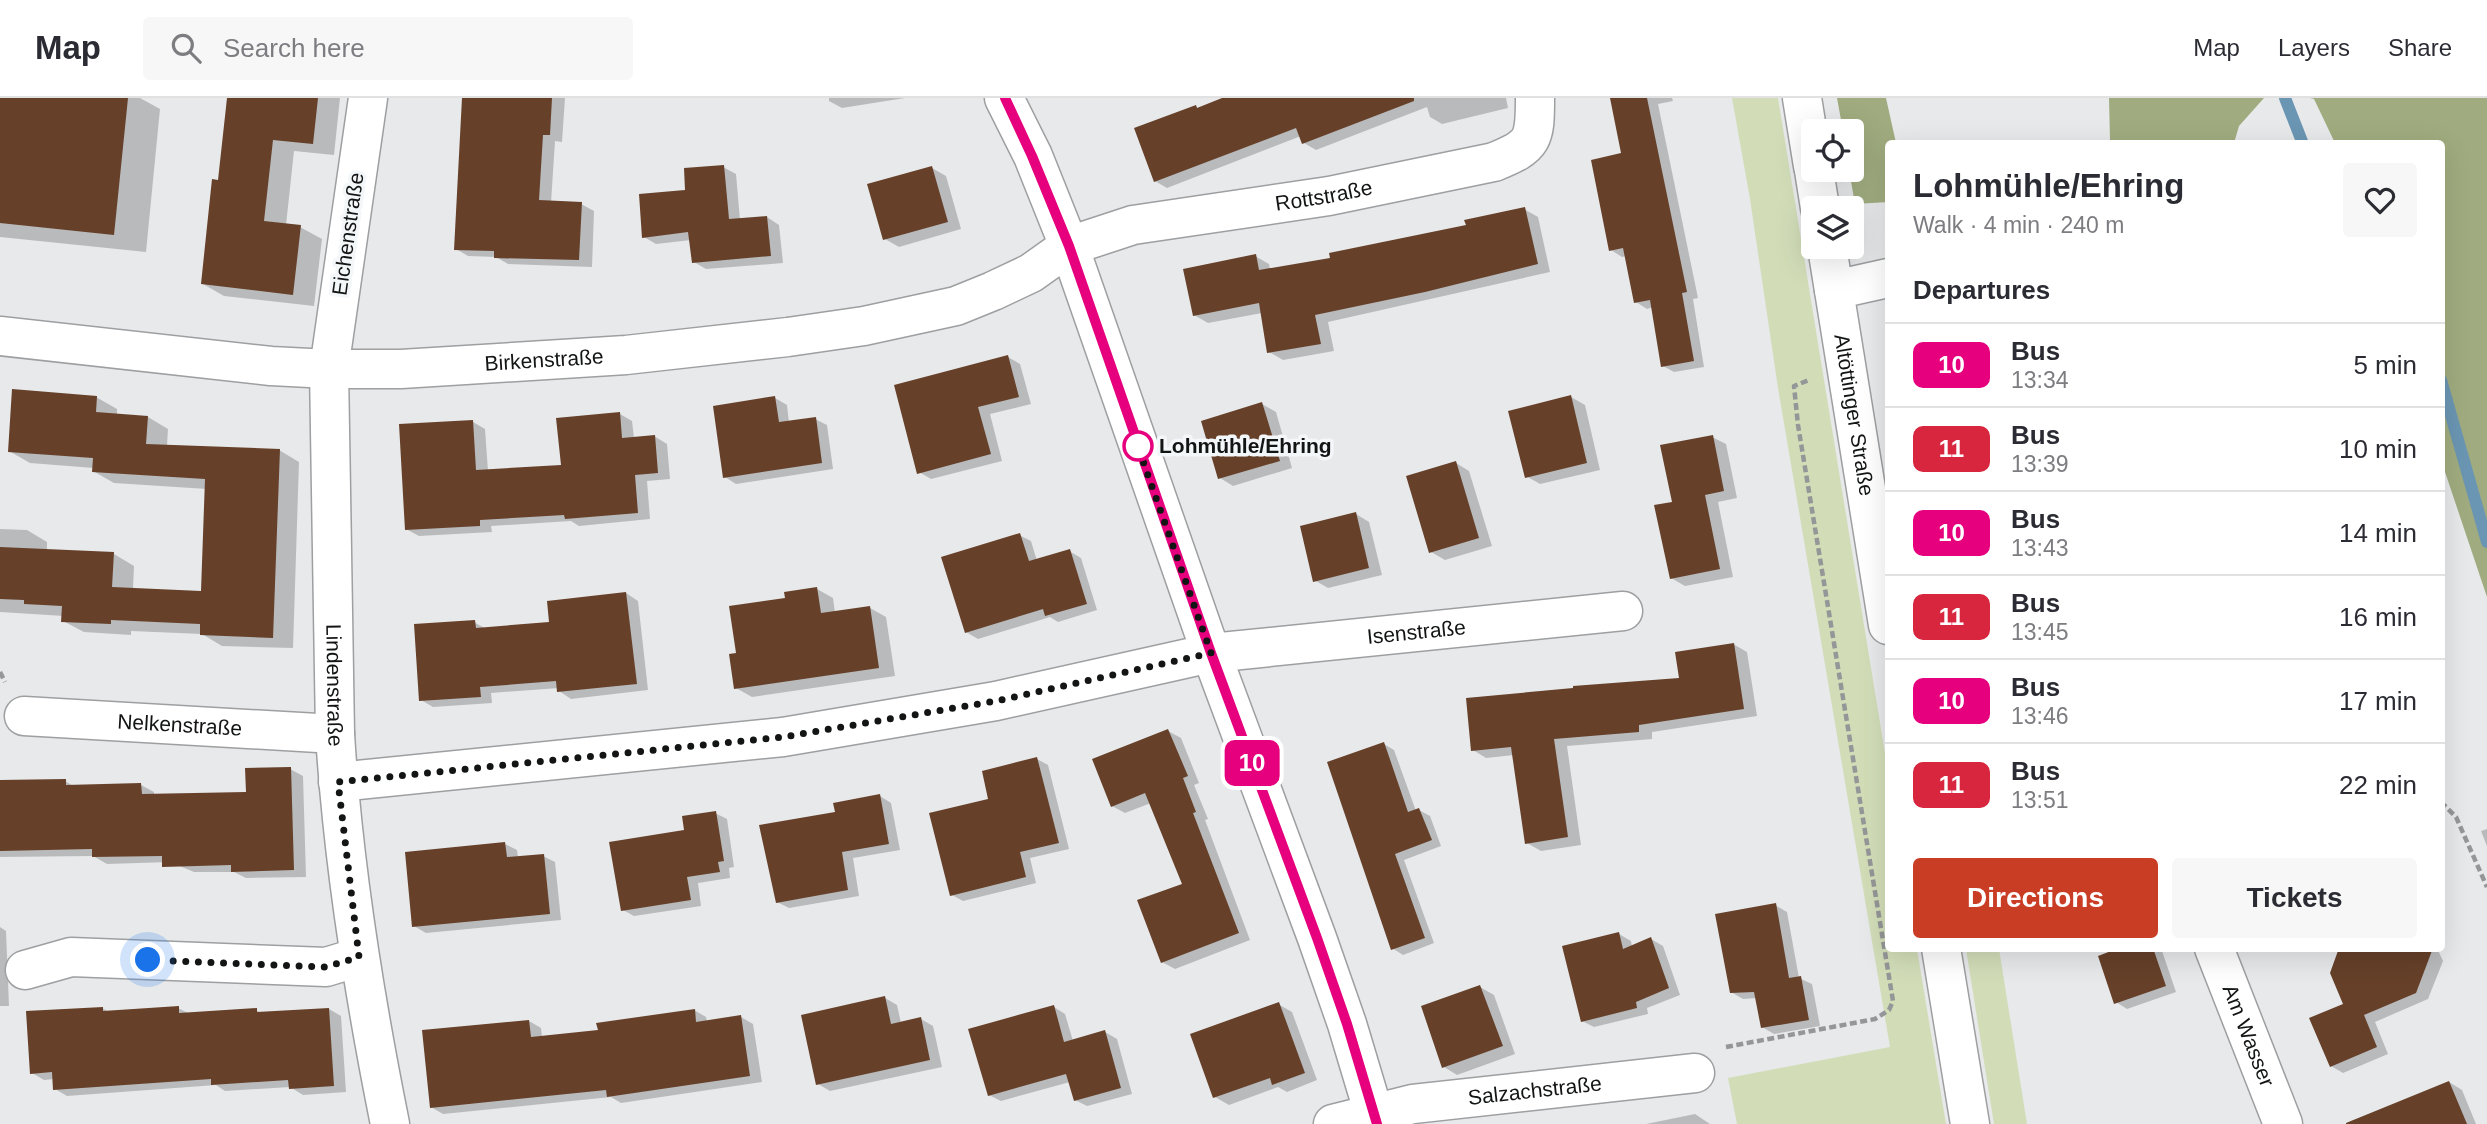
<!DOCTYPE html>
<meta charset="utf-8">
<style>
body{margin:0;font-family:Helvetica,sans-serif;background:#f7f7f7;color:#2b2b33;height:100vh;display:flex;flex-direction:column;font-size:26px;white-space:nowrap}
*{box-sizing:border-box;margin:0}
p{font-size:23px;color:#7c7c81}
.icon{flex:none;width:38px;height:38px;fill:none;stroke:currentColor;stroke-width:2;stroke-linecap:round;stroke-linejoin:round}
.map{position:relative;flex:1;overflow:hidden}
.details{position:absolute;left:1885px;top:42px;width:560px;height:812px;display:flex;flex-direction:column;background:#fff;border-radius:7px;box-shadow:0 7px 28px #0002}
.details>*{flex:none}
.badge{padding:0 14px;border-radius:10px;font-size:24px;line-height:46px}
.tools{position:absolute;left:1801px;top:21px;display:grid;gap:14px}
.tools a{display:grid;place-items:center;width:63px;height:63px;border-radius:7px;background:#fff;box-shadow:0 7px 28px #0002;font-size:35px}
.you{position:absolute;width:35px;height:35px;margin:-18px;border:5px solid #fff;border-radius:50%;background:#1a73e8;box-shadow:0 0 0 10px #1a73e833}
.map>.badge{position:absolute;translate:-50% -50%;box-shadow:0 0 0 4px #fff}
h2{padding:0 28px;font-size:26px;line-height:63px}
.round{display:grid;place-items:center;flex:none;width:74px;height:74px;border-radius:7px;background:#f7f7f7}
.headline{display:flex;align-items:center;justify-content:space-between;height:119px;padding:0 28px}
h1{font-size:33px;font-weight:600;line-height:52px}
.action{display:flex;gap:14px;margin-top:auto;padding:14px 28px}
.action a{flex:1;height:80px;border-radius:7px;background:#c93d25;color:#fff;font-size:28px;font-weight:600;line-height:80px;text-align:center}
.action a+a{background:#f7f7f7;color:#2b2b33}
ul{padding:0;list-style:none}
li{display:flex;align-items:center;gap:21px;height:84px;padding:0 28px;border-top:2px solid #e1e1e2}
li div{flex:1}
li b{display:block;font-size:26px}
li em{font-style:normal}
li .badge{min-width:77px;font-weight:700;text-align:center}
header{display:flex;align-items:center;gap:42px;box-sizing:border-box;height:98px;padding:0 35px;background:#fff;border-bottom:2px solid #e1e1e2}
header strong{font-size:33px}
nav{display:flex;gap:38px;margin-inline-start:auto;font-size:24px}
.search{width:490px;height:63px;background:#f7f7f7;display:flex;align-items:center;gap:18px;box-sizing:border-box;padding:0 24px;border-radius:7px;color:#7c7c81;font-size:26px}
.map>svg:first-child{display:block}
</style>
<header>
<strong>Map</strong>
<div class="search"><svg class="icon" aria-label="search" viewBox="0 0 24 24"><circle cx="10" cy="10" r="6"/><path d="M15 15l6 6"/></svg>Search here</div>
<nav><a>Map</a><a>Layers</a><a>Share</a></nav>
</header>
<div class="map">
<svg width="2487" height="1026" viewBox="0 0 2487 1026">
<rect width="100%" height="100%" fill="#e7e9eb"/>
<!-- green -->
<path fill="#d2ddb8" d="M1732,0H1778L1888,674V850L1917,851L1946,1026H1737L1728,980L1890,949L1778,290L1750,101Z
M1966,851H1999L2027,1026H1994Z"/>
<!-- forest -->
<path fill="#a0ac7f" d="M1837,0H1886L1896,45L1888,46V104L1855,106L1849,72H1852V33H1843Z
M2109,0H2264L2239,28L2234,45H2080L2110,42Z
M2310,0H2487V499L2441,362V46L2335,45L2314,1Z"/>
<!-- shadow -->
<path fill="#0003" d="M0,0H140L160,11L146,154L0,139Z
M228,0H340L334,57L294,53L286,127L300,129L322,141L314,208L224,198L203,186L220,84Z
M463,0H565L562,44L555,43L551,105L581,106L594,113L592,169L508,166L496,159L468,158L456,151Z
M829,0H905L842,10L829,3Z
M1226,0H1506L1508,10L1442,26L1430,19L1427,9L1316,52L1304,45L1301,38L1167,90L1155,83L1196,9L1199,11Z
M1612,0H1672L1673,3L1658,6L1698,200L1693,201L1704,269L1674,274L1663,268L1653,209L1647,211L1636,204L1626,158L1622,159L1611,152L1623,57Z
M723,69L736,76L740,122L767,119L779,127L783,165L706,171L694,164L691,142L656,146L644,139L687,94Z
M932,70L946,78L961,131L899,149L885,141Z
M1524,111L1538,119L1550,174L1328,224L1334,253L1283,262L1269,254L1262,215L1208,225L1194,217L1255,158L1269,166L1270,172L1332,161L1468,128Z
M1008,259L1020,266L1031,306L990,316L1002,363L931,381L919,374Z
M96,299L117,311V317L148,319L168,331L167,348L279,352L299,364L293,550L222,548L202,536L131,533V537L84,534L63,523L64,518L0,514V431L27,432L47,444V453L114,456L134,468L133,491L203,495L207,391L114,385L93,373L94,370L30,365L9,353Z
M1571,299L1585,307L1600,372L1540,386L1526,378Z
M775,300L787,307L789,325L815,321L827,327L833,371L736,386L725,379Z
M1262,306L1276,314L1292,370L1233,388L1220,380Z
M620,316L632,323L634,340L654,338L667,346L670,381L647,383L650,421L579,428L571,423L491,428L492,434L419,438L406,431L473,324L485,331L488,373L562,369Z
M1712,339L1726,346L1737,400L1718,404L1733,479L1685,488L1671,480L1674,405Z
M1456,365L1469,373L1492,448L1445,462L1431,454Z
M1356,416L1369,424L1382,477L1328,490L1314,482Z
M1019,437L1031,443L1037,463L1069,453L1081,460L1097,512L1058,524L1050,519L978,541L966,534Z
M817,491L833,500L835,515L870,510L886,519L895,578L752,599L736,590L787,502Z
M626,495L638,503L648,592L571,601L559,593V590L491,595L492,605L433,609L421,602L474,524L486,531L551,526Z
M1733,546L1747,554L1757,618L1652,634V641L1567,648L1581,747L1541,753L1527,745L1514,657L1486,660L1473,652L1681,581Z
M1168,633L1181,640L1199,685L1194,687L1208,721L1205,722L1250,842L1175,871L1162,864L1184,787L1151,705L1125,715L1112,708Z
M1384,646L1394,652L1416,713L1419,712L1430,718L1441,748L1404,762L1434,845L1403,857L1392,850Z
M1037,661L1048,667L1069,751L1030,760L1036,785L963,803L952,797L990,702Z
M290,671L303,678L306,779L246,780L234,774H194L170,764L107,766L93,758L0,759V684L65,683L75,689L141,687L154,694V697L248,696Z
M880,698L891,705L900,752L853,760L859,798L789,810L777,804L837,716Z
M715,715L727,721L734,769L729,770L730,780L698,785L701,808L634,818L623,812L686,733Z
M2487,731V748L2481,733Z
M505,746L517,752L518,760L543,758L555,764L561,822L426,835L414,828Z
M1775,807L1787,814L1799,880L1812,886L1820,928L1774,936L1762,929L1757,900L1743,901L1731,894Z
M0,829L6,833L9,908H0Z
M1619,836L1631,843L1632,849L1651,841L1663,848L1680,897L1647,910L1648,916L1594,929L1582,923Z
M2110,850H2161L2176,894L2127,911L2116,904Z
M2341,850H2437L2443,863L2428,901L2375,924L2388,956L2343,975L2331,968L2345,907Z
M1480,889L1494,897L1515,956L1457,977L1444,969Z
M885,900L897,907L901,925L921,921L933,928L942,969L830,993L818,986Z
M1278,906L1292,914L1317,982L1287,994L1278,989L1229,1007L1215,999Z
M1054,909L1065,916L1073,943L1105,934L1117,941L1132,996L1087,1008L1075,1002L1070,984L1001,1003L989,997Z
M102,910L109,914L178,910L190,916L256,912L262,916L329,911L341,918L346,994L303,997L290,989L225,993L216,987L67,998L55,991L54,981L44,982L32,975Z
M694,912L706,919L707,924L741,919L753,926L762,984L621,1005L611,999L443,1016L431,1009L529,923L541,930L542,939L600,934Z
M2449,984L2462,992L2476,1026H2399Z
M1695,1016L1710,1026H1646Z"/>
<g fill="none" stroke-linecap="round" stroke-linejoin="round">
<!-- stream -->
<path stroke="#6b96b3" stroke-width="12" d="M2285,0L2303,46
M2441,282L2487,444"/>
</g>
<!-- building -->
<path fill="#664029" d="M0,0H128L114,137L0,125Z
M227,0H318L313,46L273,42L264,123L301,127L293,197L201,186L212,81L218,82Z
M462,0H552L550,37H543L539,102L582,104L579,162L494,160V153L454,152Z
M1222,0H1414V3L1302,46L1296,30L1154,84L1134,30L1196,7L1197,10Z
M1610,0H1647L1687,194L1682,195L1694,263L1661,269L1650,202L1634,205L1623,150L1609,153L1591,62L1621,55Z
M724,67L729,121L767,118L771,158L692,165L688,134L642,140L639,96L685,92L684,70Z
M932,68L948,124L883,142L867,86Z
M1525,109L1538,166L1425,194L1315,217L1321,246L1267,255L1259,205L1193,218L1183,171L1256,156L1259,172L1330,160L1329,155L1466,127L1464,122Z
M1008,257L1019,299L978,309L991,356L917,376L894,287Z
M12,291L97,298L96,314L148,318L146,346L280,351L273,540L200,537V526L111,522V526L61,524L62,508L24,506V502L0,501V449L114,454L112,489L201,493L205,381L92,374L93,360L8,354Z
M1571,297L1587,365L1525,380L1508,313Z
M775,298L779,324L816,319L822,365L723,380L713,308Z
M1262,304L1280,363L1218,381L1201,323Z
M620,314L622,340L655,337L658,375L635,377L638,415L565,421L564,417L480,422V428L405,432L399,326L473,322L476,372L561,367L556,320Z
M1713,337L1724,393L1705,397L1720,471L1670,481L1654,407L1672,404L1660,347Z
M1456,363L1479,440L1429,455L1406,378Z
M1356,414L1369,470L1313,484L1300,428Z
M1020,435L1029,463L1070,451L1087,506L1045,518L1043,511L965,535L941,459Z
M817,489L821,515L870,508L879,570L734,591L729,556L736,555L729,508L785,500L784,494Z
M626,494L637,586L557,594L556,583L480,589L481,599L419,603L414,526L475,522L476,530L549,524L547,503Z
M1734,545L1744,611L1639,627V634L1554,641L1568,739L1525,746L1511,649L1471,653L1466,600L1573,590V588L1679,580L1675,554Z
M1168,631L1188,678L1183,680L1196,714L1193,715L1239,835L1161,865L1137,802L1182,786L1145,695L1111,709L1092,661Z
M1384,644L1408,714L1419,710L1432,742L1395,756L1425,840L1391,852L1327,664Z
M1037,659L1059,745L1020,754L1026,779L950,798L929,715L988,701L982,673Z
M291,669L294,772L231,774V767L162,769V758L92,759V751L0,753V682L66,681V687L141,685L142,696L246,694L245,670Z
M880,696L889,746L842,754L848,792L776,805L759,727L835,714L833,705Z
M716,713L724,763L718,764L720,774L687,779L691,802L621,813L609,744L684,732L682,718Z
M505,744L507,759L544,756L550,816L412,829L405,754Z
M1776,805L1789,880L1801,878L1809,922L1761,930L1754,894L1730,895L1715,816Z
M1619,834L1623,851L1651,839L1669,890L1636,904L1637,910L1581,924L1562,848Z
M2119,850H2153L2166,888L2114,906L2098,858Z
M2339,850H2433L2416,895L2364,917L2377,949L2330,969L2309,920L2343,906L2330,875Z
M1480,887L1503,948L1442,970L1421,908Z
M885,898L891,926L921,919L930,962L816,987L801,917Z
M1279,904L1305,975L1272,987L1270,980L1213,1000L1190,936Z
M1054,907L1064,944L1105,932L1121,990L1074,1003L1066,976L988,998L968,931Z
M179,908V915L257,910V914L329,910L334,988L289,991L288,982L211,987V981L53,992L52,974L30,976L26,913L103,909V913Z
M695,911L696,924L741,917L750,978L607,999L606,992L430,1010L422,932L529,922L531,939L598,932L596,925Z
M2449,983L2467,1026H2346V1025Z"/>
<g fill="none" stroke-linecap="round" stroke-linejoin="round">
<defs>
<g id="minor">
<path id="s1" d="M368,0L329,271L335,636C343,767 364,897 390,1026"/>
<path d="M1004,0L1033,58L1069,148L1211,555L1317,840L1347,926L1377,1026"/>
<path d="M1834,192L1888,180"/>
<path id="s2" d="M0,238L271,268L329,271H401L626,257L788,239L864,228L956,208L993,193L1031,175L1069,148L1133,127L1329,98L1494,64C1534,48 1535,42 1535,0"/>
<path id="s3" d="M24,618L335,636"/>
<path id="s4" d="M338,684L783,639L996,603L1211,555L1623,513"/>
<path id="s5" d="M2214,850L2283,1026"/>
<path d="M25,872L71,859L326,869L359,859"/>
<path id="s6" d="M1333,1026L1413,1006L1695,975"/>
</g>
<g id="secondary">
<path d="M1802,0L1813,68"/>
<path d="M1814,72L1820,110"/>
<path id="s7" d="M1827,149L1888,527"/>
<path d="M1941,850L1970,1026"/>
</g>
</defs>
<!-- minor casing -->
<use href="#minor" stroke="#9d9fa1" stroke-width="41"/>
<!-- secondary casing -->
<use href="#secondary" stroke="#9d9fa1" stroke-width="41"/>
<!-- path -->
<path stroke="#949697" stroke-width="4.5" stroke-dasharray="7 3.5" stroke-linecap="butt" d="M0,574L5,584
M2441,704L2456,719L2487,789
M1726,949L1875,921L1889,912L1893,903L1798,327L1794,288L1809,282"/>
<!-- minor -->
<use href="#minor" stroke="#fff" stroke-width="38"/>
<!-- secondary -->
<use href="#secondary" stroke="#fff" stroke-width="38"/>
</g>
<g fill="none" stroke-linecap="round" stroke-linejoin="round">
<defs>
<path id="line" d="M1005,0L1032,58L1069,148L1211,555L1317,840L1347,926L1377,1026"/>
</defs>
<!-- line casing -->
<use href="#line" stroke="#fff" stroke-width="16"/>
<!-- line -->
<use href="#line" stroke="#e6007e" stroke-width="10"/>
<!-- walk -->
<path stroke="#131414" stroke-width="7" stroke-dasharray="0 12.6" d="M148,862L326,869L359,859L338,684L783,639L996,603L1211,555L1134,338L1138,348"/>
</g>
<!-- markers -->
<circle fill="#fff" stroke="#e6007e" stroke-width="3.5" cx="1138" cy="348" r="14"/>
<g text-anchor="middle" stroke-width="7" stroke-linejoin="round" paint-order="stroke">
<!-- street labels -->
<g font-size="21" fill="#131414" stroke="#f4f7f9">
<text dy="7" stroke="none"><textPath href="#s2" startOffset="1351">Rottstraße</textPath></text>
<text transform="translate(348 136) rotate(-82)" y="7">Eichenstraße</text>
<text dy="7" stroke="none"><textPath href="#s2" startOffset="546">Birkenstraße</textPath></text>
<text dy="7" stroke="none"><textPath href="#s7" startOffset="170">Altöttinger Straße</textPath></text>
<text dy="7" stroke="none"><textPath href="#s4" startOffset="1090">Isenstraße</textPath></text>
<text dy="7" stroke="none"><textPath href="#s1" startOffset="590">Lindenstraße</textPath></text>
<text dy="7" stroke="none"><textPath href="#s3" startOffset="156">Nelkenstraße</textPath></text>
<text dy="7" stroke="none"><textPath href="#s5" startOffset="94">Am Wasser</textPath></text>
<text dy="7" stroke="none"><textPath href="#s6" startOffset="205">Salzachstraße</textPath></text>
</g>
<!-- stop labels -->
<g font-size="21" font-weight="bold" fill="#131414" stroke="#f4f7f9" text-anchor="start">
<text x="1159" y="355">Lohmühle/Ehring</text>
</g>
</g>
</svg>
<div class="tools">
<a><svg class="icon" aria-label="locate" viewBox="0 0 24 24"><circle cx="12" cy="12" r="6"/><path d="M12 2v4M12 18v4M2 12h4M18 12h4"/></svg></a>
<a><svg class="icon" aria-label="layers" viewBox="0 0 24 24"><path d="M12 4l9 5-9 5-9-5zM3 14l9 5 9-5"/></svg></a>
</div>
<div class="you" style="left:148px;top:862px"></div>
<b class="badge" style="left:1252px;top:665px;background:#e6007e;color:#fff">10</b>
<section class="details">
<div class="headline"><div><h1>Lohmühle/Ehring</h1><p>Walk · 4 min · 240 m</p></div><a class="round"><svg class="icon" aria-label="heart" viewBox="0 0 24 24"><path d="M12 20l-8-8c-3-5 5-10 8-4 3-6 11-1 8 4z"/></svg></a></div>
<h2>Departures</h2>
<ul>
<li><span class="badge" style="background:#e6007e;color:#fff">10</span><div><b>Bus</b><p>13:34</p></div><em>5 min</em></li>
<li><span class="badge" style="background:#d7263d;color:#fff">11</span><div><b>Bus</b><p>13:39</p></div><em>10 min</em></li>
<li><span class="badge" style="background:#e6007e;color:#fff">10</span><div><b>Bus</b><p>13:43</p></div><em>14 min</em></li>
<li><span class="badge" style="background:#d7263d;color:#fff">11</span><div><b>Bus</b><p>13:45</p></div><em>16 min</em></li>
<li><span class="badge" style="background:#e6007e;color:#fff">10</span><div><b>Bus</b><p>13:46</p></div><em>17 min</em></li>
<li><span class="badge" style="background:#d7263d;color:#fff">11</span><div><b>Bus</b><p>13:51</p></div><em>22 min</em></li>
</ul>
<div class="action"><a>Directions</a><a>Tickets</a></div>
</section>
</div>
